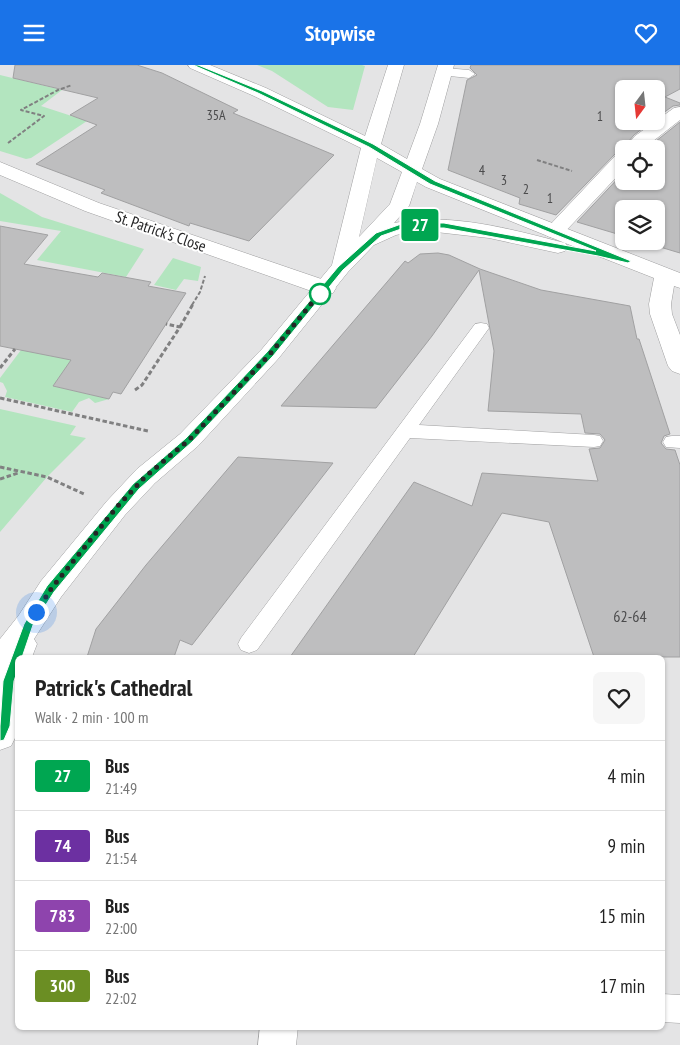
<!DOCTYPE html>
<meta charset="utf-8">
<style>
body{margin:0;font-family:"PT Sans Narrow",sans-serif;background:#f6f6f6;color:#222;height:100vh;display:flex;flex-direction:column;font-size:19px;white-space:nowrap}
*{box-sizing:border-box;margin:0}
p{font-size:16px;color:#767676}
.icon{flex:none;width:28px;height:28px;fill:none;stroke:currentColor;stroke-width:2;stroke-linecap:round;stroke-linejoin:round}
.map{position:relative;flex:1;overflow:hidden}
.drawer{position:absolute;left:15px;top:590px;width:650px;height:375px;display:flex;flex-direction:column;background:#fff;border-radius:8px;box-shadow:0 1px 4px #0004}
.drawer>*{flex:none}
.badge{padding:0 10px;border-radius:4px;font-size:18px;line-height:32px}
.needle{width:32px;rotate:195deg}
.fabs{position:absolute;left:615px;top:15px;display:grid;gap:10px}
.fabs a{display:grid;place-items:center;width:50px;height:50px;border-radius:8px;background:#fff;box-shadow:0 1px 4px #0004;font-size:25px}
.you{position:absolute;width:25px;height:25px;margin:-12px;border:4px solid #fff;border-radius:50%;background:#1a73e8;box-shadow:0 0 0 8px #1a73e833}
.map>.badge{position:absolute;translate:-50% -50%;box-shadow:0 0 0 2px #fff}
.round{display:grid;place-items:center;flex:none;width:52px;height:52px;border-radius:8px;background:#f6f6f6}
.overview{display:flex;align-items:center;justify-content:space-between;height:85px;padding:0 20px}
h1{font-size:24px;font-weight:600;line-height:38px}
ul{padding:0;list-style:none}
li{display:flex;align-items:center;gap:15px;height:70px;padding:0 20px;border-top:1px solid #e0e0e0}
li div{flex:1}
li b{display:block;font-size:19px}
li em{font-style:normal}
li .badge{min-width:55px;font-weight:700;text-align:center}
header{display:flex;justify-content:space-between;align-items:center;height:65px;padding:0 20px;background:#1a73e8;color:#fff;font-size:22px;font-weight:600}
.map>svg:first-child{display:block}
</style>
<header><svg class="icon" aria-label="menu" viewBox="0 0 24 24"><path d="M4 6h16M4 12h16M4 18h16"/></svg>Stopwise<svg class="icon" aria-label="heart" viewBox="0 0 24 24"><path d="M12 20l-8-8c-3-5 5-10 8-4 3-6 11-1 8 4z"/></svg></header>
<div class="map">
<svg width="680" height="980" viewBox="0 0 680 980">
<rect width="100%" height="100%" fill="#e4e4e5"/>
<!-- green -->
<path fill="#b3e5bf" d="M257,0H362L365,1L353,45L328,42L272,6Z
M0,10L62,25L41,41L87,56L31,93L26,94L0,86Z
M0,128L42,152L144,184L126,212L37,195L61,166L0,156Z
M173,193L201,202L198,216L184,214L176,225L154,220Z
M21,285L77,288L53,321L109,334L95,338L89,333L79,337L72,347L5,332L7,326L3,318L0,317V313Z
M0,344L76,361L70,370L86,373L47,412L0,467Z"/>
<!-- building -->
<path fill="#bebebf" stroke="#a1a1a2" d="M15,0H137L162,8L238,45L233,48L334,90L249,176L190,158L189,161L101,128L105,125L36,99L97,60L70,50L98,33L13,13Z
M471,0H680V24L665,32L680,38V40L673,41L656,53V24H624V56H652L634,70L623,83V85L616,88L556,150L519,139L520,133L448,105L467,15L477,10L470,3Z
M680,57V188L640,176H656V144H624V171L577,157L624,107V116H656V84H646Z
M0,161L48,170L24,199L98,212L102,208L151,217L148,221L186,228L121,329L113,327L109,334L53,321L71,295L0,281Z
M438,188L449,190L480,204L541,225L630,241L637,274H639L670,369L664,371L661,378L666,384L675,385L680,400V592H594L549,457L502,448L413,592H290L414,417L472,441L482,408L598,416L589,384L600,383L605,375L600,369L585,368L581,349L488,346L494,286L479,205L432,271L376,343L281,341L405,196L408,198L420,189Z
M238,392L333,398L192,580L180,575L174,592H87L96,564L146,500Z"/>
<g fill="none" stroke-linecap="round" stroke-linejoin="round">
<defs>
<path id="lane" d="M444,3L469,5L475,9L469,13L440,10L438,7L440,4Z
M481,258L487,259L489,263L419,360L594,370L600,371L603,376L600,381L594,382L410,373L257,585L249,588L241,585L238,579L241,573L475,259Z
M672,371H680V383L666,382L663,377L666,372Z
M662,929L680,930V958L662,957Z"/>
<path id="street" d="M680,42V55L643,84H624L635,71L674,43Z
M624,87V104L561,171L554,173L547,171L544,167L547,163L617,89Z
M0,97L99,138L333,218L336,223L333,228L325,230L317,228L85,146L0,110Z
M260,962H298L296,980H258Z"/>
<path id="secondary" d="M188,0H210L266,23L365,71L388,0H404L381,79L407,94L420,59L438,0H454L438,59L422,104L440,114L680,208V223L674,221L671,239L672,249L680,270V309L672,306L668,301L650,249L649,239L654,213L565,178L568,182L565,186L558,188L489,173L436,167H411L396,170L374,180L348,207L278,294L198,381L155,418L125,450L61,532L34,574L37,579L32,592H18V667L11,681L0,685V574L19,550L41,516L107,436L137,404L180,369L262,284L332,200L361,83L254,31L190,3ZM377,93L402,107L390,139L359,172ZM417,117L426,122L565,178C510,164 450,147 394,158L409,141Z"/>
</defs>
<!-- lane casing -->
<use href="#lane" stroke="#9f9fa0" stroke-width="1"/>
<!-- street casing -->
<use href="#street" stroke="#9f9fa0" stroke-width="1"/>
<!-- secondary casing -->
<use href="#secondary" stroke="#9f9fa0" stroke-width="1"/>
<!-- path-far1 -->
<path stroke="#808081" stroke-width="2" stroke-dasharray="4 2" stroke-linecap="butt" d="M8,78L44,51L21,45L58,25L72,20
M537,95L572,106
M192,240L200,227L205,211"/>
<!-- path -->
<path stroke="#808081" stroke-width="3" stroke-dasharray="4.5 2.5" stroke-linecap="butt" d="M180,262L193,239
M0,303L15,284
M135,325L142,320L180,262L166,259
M0,333L148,366
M0,402L47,412L84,429
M0,414L18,408"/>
<!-- lane -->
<use href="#lane" fill="#fff" fill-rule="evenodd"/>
<!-- street -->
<use href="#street" fill="#fff" fill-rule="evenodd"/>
<!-- secondary -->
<use href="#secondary" fill="#fff" fill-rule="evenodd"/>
</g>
<!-- line -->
<path fill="#00a651" stroke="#fff" d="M193,0H198L262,26L373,79L435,116L631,196L628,198L598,191L444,163H404L381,171L343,205L273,291L192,377L139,424L54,527L33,560L14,616L10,661L4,675L0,676V661L3,616L24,559L47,521L133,419L186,373L267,287L338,202L376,168L404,158H444L596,186L430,119L369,82L258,28Z"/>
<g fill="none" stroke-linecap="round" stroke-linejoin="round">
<!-- walk -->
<path stroke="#252526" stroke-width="5" stroke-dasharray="0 9" d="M36,547L51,524L116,443L146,411L189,375L270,289L325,222L320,229"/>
</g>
<!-- markers -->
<circle fill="#fff" stroke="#00a651" stroke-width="2.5" cx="320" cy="229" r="10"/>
<g text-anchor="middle" stroke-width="4" stroke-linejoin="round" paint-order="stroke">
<!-- far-number labels -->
<g font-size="14" fill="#4b4b4c">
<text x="216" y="55">35A</text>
<text x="600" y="56">1</text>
<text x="482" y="110">4</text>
<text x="504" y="120">3</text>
<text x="526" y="129">2</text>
<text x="550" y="138">1</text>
</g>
<!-- far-street labels -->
<g font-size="16" fill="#252526" stroke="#fff">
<text transform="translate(161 166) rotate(19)" y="6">St. Patrick's Close</text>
</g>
<!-- number labels -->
<g font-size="16" fill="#4b4b4c">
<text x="630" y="557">62-64</text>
</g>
</g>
</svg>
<div class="fabs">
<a><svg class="needle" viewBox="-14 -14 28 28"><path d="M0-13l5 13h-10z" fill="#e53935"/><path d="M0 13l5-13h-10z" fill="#767676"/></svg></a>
<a><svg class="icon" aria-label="locate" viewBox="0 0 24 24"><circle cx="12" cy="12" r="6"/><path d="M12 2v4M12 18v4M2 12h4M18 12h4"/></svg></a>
<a><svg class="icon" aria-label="layers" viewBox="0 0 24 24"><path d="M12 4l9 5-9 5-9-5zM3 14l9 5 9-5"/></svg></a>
</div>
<div class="you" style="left:36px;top:547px"></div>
<b class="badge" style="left:420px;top:160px;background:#00a651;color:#fff">27</b>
<section class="drawer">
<div class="overview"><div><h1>Patrick's Cathedral</h1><p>Walk · 2 min · 100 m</p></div><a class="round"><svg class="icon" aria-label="heart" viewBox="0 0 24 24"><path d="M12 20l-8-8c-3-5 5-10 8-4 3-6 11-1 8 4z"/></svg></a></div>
<ul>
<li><span class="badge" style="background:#00a651;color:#fff">27</span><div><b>Bus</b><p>21:49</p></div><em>4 min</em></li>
<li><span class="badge" style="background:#6c30a1;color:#fff">74</span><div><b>Bus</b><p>21:54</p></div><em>9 min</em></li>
<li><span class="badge" style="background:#8e44ad;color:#fff">783</span><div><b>Bus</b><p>22:00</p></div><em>15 min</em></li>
<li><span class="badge" style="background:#6b8e23;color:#fff">300</span><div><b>Bus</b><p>22:02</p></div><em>17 min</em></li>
</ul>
</section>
</div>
